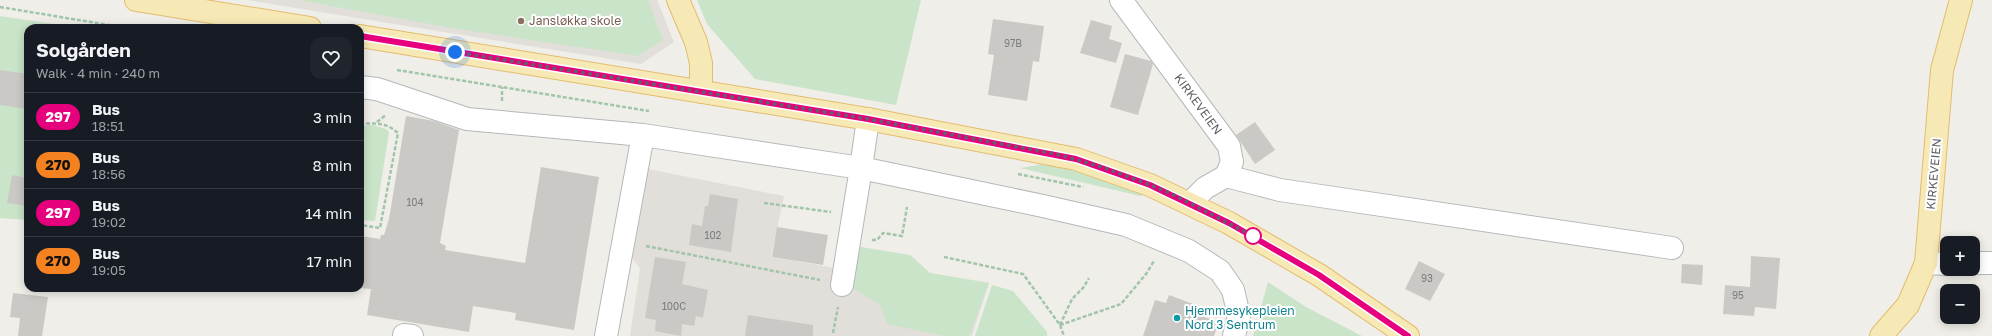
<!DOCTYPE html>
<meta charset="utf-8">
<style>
body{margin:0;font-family:"Golos Text",sans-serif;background:#20242c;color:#f1f3f6;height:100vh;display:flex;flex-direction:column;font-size:15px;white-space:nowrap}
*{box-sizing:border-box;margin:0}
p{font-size:13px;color:#9ea1a6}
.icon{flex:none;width:22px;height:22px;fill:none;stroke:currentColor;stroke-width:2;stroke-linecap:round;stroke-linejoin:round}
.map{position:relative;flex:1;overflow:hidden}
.details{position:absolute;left:24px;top:24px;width:340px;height:268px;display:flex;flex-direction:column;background:#171b24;border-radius:12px;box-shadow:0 2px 10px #0003}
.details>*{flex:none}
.badge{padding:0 8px;border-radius:13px;font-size:14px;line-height:26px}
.tools{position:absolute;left:1940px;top:236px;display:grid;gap:8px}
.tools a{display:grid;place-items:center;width:40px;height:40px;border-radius:8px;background:#171b24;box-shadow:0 2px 10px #0003;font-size:20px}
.you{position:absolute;width:20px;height:20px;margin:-10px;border:3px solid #fff;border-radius:50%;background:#1a73e8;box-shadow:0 0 0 6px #1a73e833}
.map>.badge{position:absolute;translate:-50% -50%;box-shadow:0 0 0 2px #fff}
.round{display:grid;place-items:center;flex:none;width:42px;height:42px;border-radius:12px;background:#20242c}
.head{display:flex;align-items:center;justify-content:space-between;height:68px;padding:0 12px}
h1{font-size:19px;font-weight:700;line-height:30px}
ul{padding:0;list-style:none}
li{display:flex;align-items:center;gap:12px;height:48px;padding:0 12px;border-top:1px solid #363941}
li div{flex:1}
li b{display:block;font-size:15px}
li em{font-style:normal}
li .badge{min-width:44px;font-weight:700;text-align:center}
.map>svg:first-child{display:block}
</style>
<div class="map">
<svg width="1992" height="336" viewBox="0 0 1992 336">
<rect width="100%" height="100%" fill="#f0eee8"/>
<!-- education -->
<path fill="#e2dfda" d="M247,0H657L674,42L641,64Z
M643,168L784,196L771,257L836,268L910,255L930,273L989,283L972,336H630L640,268L628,253Z"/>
<!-- green -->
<path fill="#c9e4c8" d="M299,0H648L663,40L638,56L452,28Z
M697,0H921L896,105L755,79L707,24Z
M0,16L80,28H28V220L0,218Z
M373,125L386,129L389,132L375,221L360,220V126Z
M1044,164L1080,171L1145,194L1139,196L1132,194L1020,168Z
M855,246L910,255L930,273L989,283L969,336H944L887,324L880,305L849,286Z
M1268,282L1306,307L1362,336H1253Z
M992,285L1013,291L1047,332V336H975Z"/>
<!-- building -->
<path fill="#cbc9c5" d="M993,19L1044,26L1039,62L1033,61L1027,101L988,95L994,55L988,54Z
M1091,20L1112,26L1109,39L1122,43L1116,63L1080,53Z
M1125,54L1151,61L1153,64L1138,115L1110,107Z
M0,70L28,74L26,109L0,105Z
M406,116L434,121L459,130L440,243L446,246L445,250L525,263L541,167L599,177L574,330L515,320L516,313L473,306L469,332L367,315L371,289L360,288V236L380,239L381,235H384L389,219Z
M1255,122L1275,150L1255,164L1236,135Z
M12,175L28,178V206L7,203Z
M710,194L738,199L731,252L689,245L692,224L702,226L705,206H708Z
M777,227L828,235L823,265L772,257Z
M1751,256L1780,258L1776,309L1755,307L1754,316L1723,314L1725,285L1750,287Z
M655,257L686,262L682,284L708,290L703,318L696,316L694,326L682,324L681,336L655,331L656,320L645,318Z
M1419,261L1445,274L1430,301L1405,289Z
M1682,264L1703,265L1702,285L1681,283Z
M13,293L48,297L42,336H18L20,318L10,317Z
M1169,295L1196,305L1193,313L1219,322L1214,336H1143L1155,300L1166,303Z
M748,315L813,325V336H745Z"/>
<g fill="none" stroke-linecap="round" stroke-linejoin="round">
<defs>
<path id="minor" d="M1121,0L1229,146L1232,162L1226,176L1205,188L1190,203
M360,87L377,89L467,119L643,135L861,168L842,285
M868,119L861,168L1043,206L1126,225L1189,251L1220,271L1233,290L1239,316L1234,336
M1226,176L1280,190L1672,248
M1926,263L1947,264
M1973,263H1992
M404,335L412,336
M606,336L643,135"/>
<path id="major" d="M136,0L310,28
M678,0L696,42L701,63V92
M360,36L868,119L1076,159L1150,185L1229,223L1319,275L1408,336
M1881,336L1908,305L1926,263L1942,70L1961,0"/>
</defs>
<!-- minor casing -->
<use href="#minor" stroke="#b5b8bb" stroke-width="24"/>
<!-- major casing -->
<use href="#major" stroke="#e3bc6e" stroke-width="24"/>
<!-- path -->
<path stroke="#a1c5aa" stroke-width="2.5" stroke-dasharray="4 2" stroke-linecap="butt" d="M0,7L127,28
M397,70L649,111
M502,101V87
M377,122L386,115
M360,124C375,123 386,122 398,133L380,228L360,225
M1018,174L1083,187
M764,203L831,212
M872,240H877L883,233L902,236L907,207
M646,246L820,280
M944,257L1023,274L1060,325L1064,336
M1060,325L1121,304L1146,274L1154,261
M1060,325L1072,299L1083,288L1089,278
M833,333L838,307"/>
<!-- minor -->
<use href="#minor" stroke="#fff" stroke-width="22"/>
<!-- major -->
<use href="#major" stroke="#f7e9b6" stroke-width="22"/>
</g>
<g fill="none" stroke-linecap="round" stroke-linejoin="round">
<defs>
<path id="line" d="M360,36L868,119L1076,159L1150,185L1229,223L1319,275L1408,336"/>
</defs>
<!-- line casing -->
<use href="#line" stroke="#fff" stroke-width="9"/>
<!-- line -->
<use href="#line" stroke="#e6007e" stroke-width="6"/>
<!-- walk -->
<path stroke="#5f6367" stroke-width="4" stroke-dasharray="0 7.2" d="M455,52L868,119L1060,155L1105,168L1150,185L1172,194L1253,236"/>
</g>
<!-- markers -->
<circle fill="#8d6e63" stroke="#fff" stroke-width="1.5" cx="521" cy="21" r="4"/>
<circle fill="#fff" stroke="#e6007e" stroke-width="2" cx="1253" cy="236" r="8"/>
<circle fill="#0f9aa8" stroke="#fff" stroke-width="1.5" cx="1177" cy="318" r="4"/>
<g text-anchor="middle" stroke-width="4" stroke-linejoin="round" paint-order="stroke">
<!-- number labels -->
<g font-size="10" fill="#7a7c7e">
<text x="1013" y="47">97B</text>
<text x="415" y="206">104</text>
<text x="713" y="239">102</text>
<text x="1427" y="282">93</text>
<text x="1738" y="299">95</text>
<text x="674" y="310">100C</text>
</g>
<!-- education labels -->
<g font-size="12" fill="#785e54" stroke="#fff" text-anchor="start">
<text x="529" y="25">Jansløkka skole</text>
</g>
<!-- street labels -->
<g font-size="12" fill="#5f6367" stroke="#fff">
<text transform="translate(1198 104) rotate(54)" y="4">KIRKEVEIEN</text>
<text transform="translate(1934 174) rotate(-85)" y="4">KIRKEVEIEN</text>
</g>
<!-- culture labels -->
<g font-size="12" fill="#0d838f" stroke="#fff" text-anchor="start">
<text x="1185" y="315">Hjemmesykepleien<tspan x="1185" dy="14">Nord 3 Sentrum</tspan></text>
</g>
</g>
</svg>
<div class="tools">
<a>+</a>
<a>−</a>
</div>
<div class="you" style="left:455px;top:52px"></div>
<section class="details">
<div class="head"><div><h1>Solgården</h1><p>Walk · 4 min · 240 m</p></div><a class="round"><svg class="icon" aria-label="heart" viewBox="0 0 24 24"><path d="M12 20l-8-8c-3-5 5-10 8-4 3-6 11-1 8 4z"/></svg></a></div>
<ul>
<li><span class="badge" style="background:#e6007e;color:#fff">297</span><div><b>Bus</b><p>18:51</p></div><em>3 min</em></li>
<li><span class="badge" style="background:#f58220;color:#111">270</span><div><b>Bus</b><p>18:56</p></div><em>8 min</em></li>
<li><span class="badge" style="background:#e6007e;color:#fff">297</span><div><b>Bus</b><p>19:02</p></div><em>14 min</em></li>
<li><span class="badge" style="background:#f58220;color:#111">270</span><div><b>Bus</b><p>19:05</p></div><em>17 min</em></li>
</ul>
</section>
</div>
